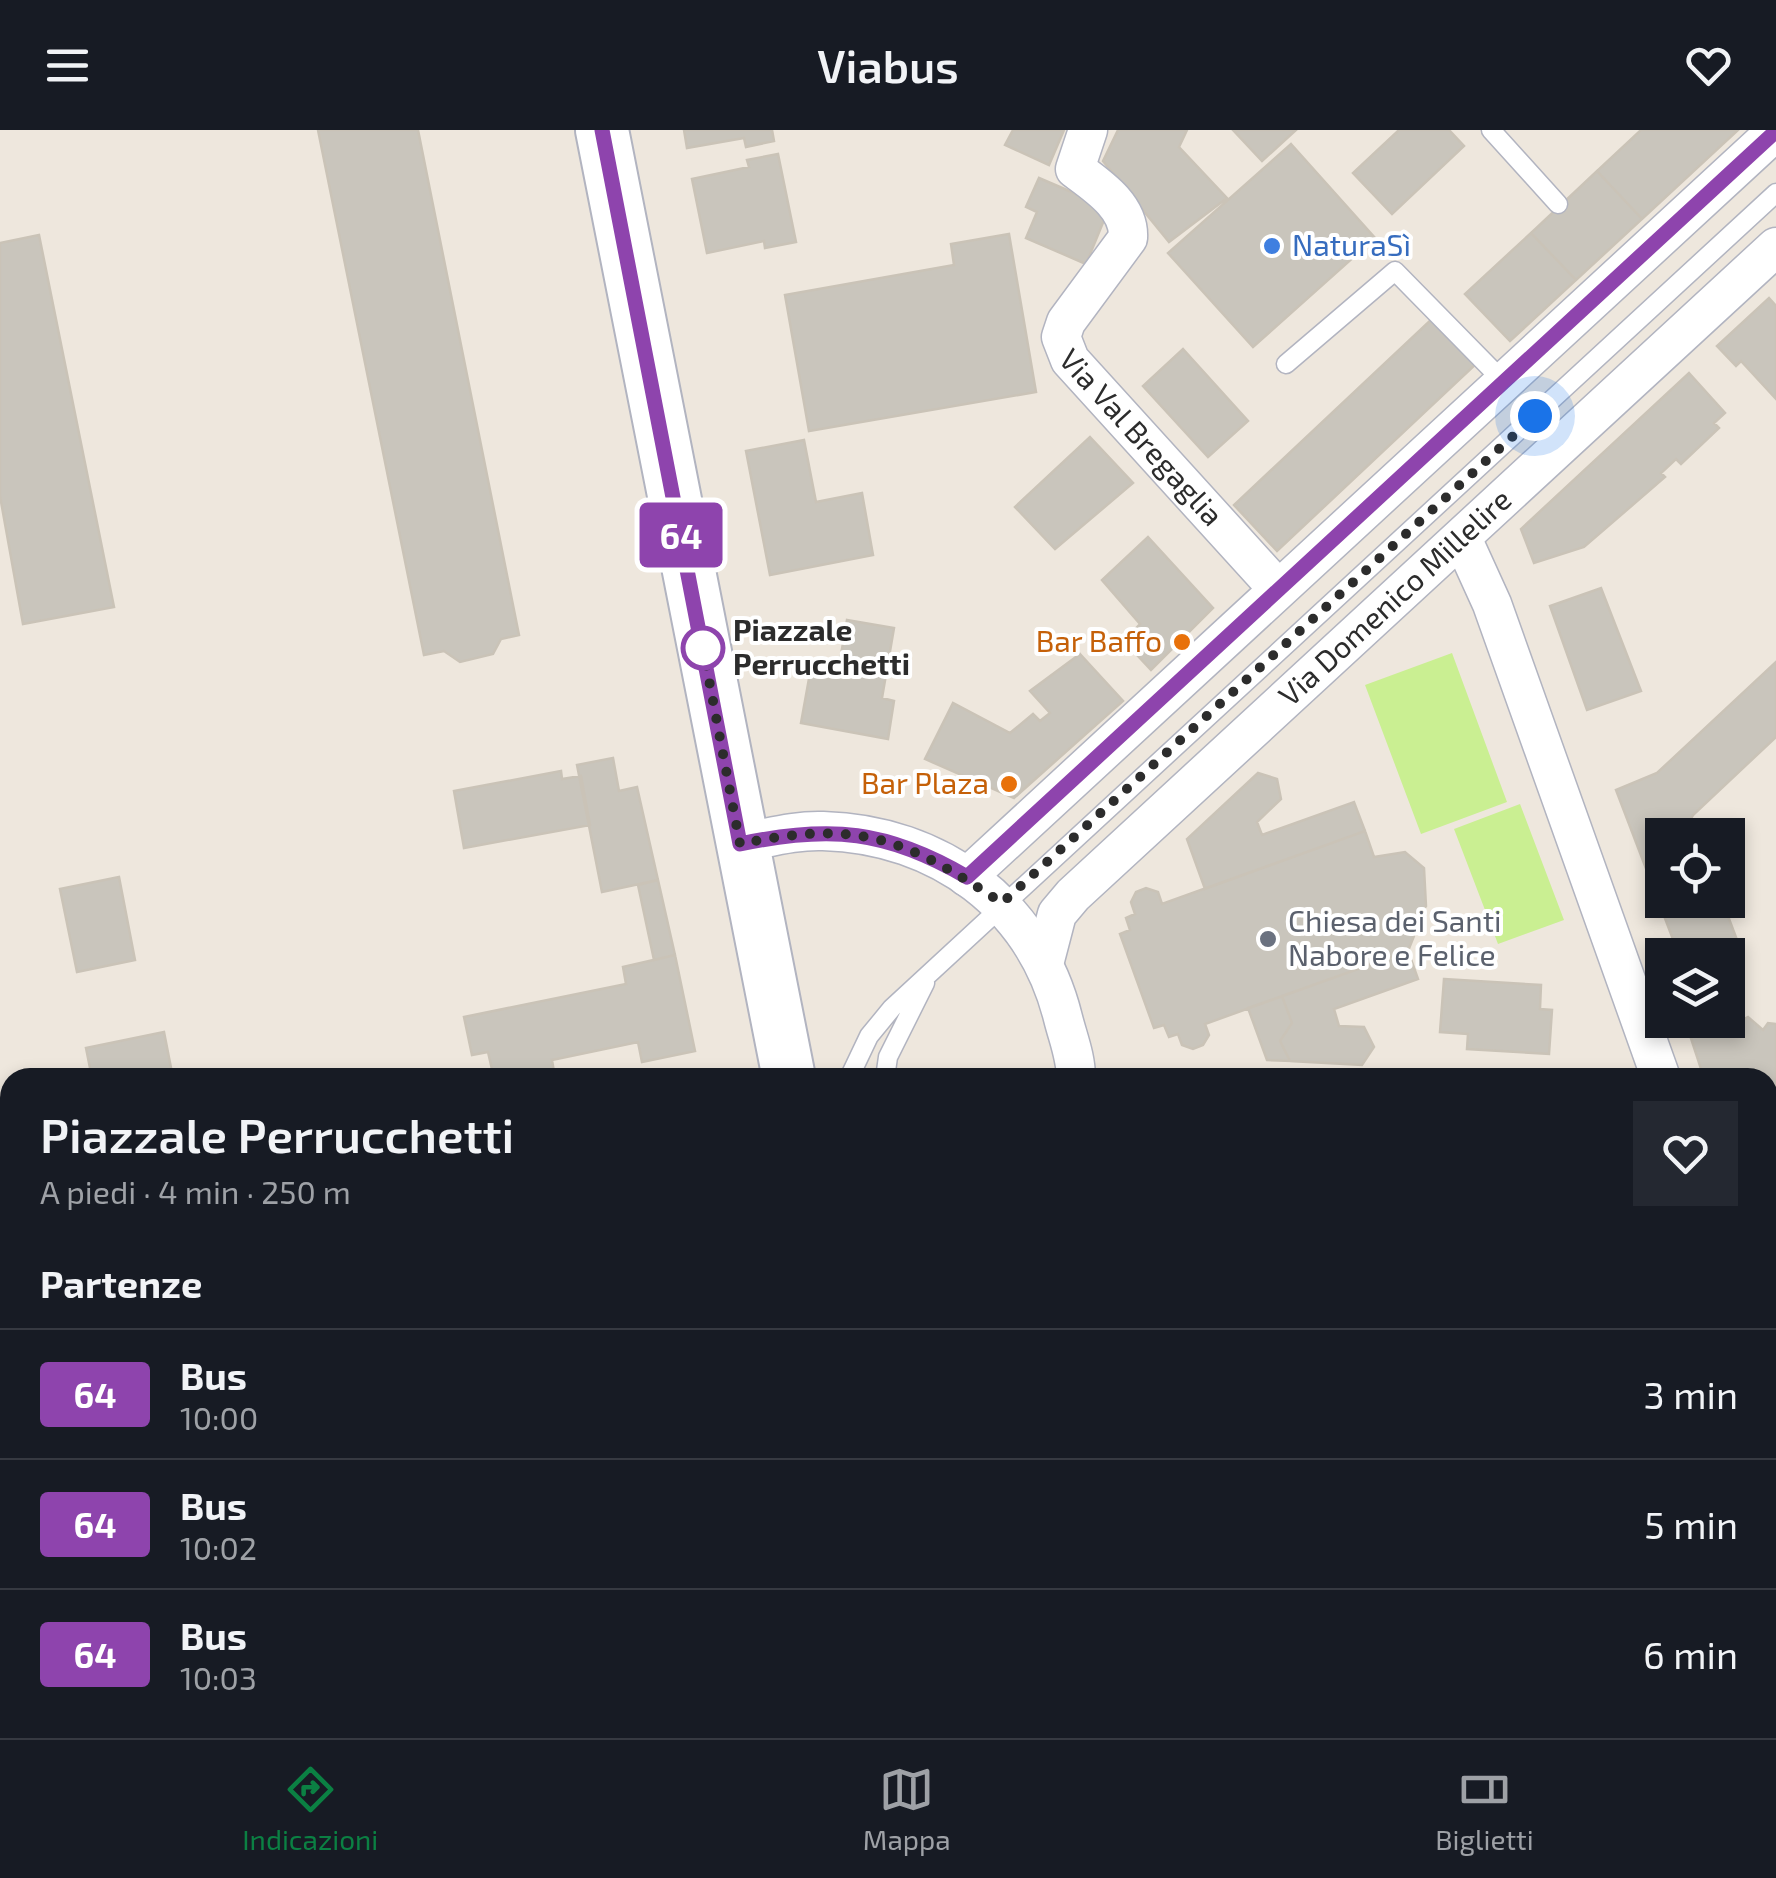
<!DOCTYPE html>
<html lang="it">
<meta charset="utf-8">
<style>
body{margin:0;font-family:"Exo 2",sans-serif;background:#242831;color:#f1f3f6;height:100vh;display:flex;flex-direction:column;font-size:38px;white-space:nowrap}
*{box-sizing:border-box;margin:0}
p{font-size:32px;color:#9ea1a6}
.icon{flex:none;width:55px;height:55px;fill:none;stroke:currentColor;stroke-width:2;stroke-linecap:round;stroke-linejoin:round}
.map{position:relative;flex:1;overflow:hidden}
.details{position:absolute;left:0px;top:938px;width:1778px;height:672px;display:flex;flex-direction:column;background:#171b24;border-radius:30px 30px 0 0;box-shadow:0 5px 15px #0003}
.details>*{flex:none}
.badge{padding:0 20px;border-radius:8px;font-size:35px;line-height:65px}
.fabs{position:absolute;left:1645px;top:688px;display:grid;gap:20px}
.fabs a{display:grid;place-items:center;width:100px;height:100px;border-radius:0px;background:#171b24;box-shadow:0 5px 15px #0003;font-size:50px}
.you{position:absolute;width:50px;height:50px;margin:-25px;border:8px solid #fff;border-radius:50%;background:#1a73e8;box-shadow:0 0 0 15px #1a73e833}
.map>.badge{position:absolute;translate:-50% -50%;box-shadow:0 0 0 5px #fff}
h2{padding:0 40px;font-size:38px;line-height:90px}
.round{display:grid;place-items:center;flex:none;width:105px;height:105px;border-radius:0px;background:#242831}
.summary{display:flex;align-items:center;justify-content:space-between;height:170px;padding:0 40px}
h1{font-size:48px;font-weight:600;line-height:75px}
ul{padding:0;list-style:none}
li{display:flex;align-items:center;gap:30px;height:130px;padding:0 40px;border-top:2px solid #363941}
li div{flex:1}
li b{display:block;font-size:38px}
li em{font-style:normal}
li .badge{min-width:110px;font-weight:700;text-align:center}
header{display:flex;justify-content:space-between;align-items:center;height:130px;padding:0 40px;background:#171b24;font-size:45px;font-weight:600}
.tabs{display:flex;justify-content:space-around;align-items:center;height:140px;border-top:2px solid #363941;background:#171b24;font-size:28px;color:#9ea1a6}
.tabs a{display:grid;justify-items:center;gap:5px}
.tabs .on{color:#0b8043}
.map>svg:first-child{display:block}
</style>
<header><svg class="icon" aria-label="menu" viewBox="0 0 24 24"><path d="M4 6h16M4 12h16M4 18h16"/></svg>Viabus<svg class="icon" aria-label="heart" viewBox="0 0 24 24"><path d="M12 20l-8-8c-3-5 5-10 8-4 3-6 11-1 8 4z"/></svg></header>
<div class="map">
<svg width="1776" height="1608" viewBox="0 0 1776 1608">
<rect width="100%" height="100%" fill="#eee7dd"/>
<!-- pitch -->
<path fill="#caef92" d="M1452,523L1507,672L1421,704L1365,555Z
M1520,674L1564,790L1498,814L1454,699Z"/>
<!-- building -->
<path fill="#c9c5bc" stroke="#cac3b7" stroke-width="2.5" d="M318,0H418L519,505L501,509L493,524L460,532L444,521L424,525Z
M684,0H772L774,11L746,17L744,8L687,18Z
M1013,0H1012H1064L1049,35L1005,15Z
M1118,0H1187L1179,17L1227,68L1169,112L1103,31Z
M1233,0H1296L1262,31Z
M1399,0H1449L1464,16L1392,84L1353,43Z
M1641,0H1738L1642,89L1597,41Z
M1291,14L1375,108L1253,217L1168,123Z
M778,24L796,112L765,118L764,111L707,123L692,49L749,37L747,30Z
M1597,41L1642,89L1576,150L1531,103Z
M1039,48L1109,78L1086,134L1026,108L1037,82L1026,77Z
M1531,103L1576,150L1510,211L1465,164Z
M1009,104L1036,262L809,301L785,165L954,135L951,114Z
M39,105L114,477L23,494L0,366V113Z
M1769,168L1776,176V269L1741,231L1736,236L1717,216Z
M1434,187L1477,233L1277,421L1234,375Z
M1183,219L1248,291L1208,327L1143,256Z
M1689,243L1725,283L1714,293L1719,298L1681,334L1676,329L1661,343L1665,347L1584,417L1534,433L1521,399Z
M1090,307L1133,353L1055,419L1015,377Z
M804,310L816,372L862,363L873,425L770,445L746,321Z
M1148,407L1213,478L1151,540L1124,511L1140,494L1102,450Z
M1601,458L1641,561L1587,580L1550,476Z
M847,490L894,498L882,568L894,571L888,609L801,593L810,543L837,548Z
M1080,524L1123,571L1014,668L925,629L953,573L1010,603L1033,584L1040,591L1050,583L1030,561Z
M1776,532V607L1693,685L1686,697L1689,705H1662V770H1722L1737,810L1698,825H1679L1616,660L1657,643Z
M613,628L619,661L637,657L658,750L602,762L577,635Z
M561,641L562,649L581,646L590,695L464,718L454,661Z
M1258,643L1277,649L1281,669L1257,692L1262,705L1354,672L1365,701L1205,759L1187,709Z
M1365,701L1374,727L1405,722L1424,738L1426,776L1411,796L1414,806L1408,821L1205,894L1209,905L1203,915L1193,919L1182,915L1178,904L1169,907L1164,895L1154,898L1120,804L1130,800L1126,788L1135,784L1131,772L1136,762L1146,758L1158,762L1162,774Z
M119,747L135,830L77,842L60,759Z
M658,750L675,825L654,830L638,755Z
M1408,821L1418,849L1334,879L1339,896L1364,897L1374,917L1362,935L1290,931L1280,911L1292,893L1282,866Z
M675,825L695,921L642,932L638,912L552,930L555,948H494L488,922L472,925L464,887L626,854L623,837Z
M1444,849L1541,855L1540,879L1552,880L1549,924L1467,919L1468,904L1440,902Z
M1282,866L1292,893L1280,911L1290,931L1267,930L1248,878Z
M1737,867L1744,889L1748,887L1763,900L1768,893L1776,894V958H1768V948H1704L1685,890H1728V870Z
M164,902L173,948H92L86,918Z
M1768,1104L1776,1105V1163H1768Z
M1768,1203L1776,1204V1300L1768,1432Z
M10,1529V1600H159L161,1608H0V1531Z
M658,1600H756L757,1608H660Z
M1003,1600H1459V1608H1004Z
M1704,1600H1758L1757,1608H1704Z"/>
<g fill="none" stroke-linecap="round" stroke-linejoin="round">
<defs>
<path id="lane" d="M1491,0L1558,74
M1286,234L1395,141L1504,252
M849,948L869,906L892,878L1776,63
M885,948L888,927L925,853"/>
<g id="street">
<path id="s1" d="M1088,0L1075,39C1098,56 1130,77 1128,108L1066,192L1061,207L1070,230L1278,459"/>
<path d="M1462,408L1492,474L1661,948"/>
<path d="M740,713C768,708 795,700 823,701C939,704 1035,775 1063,888C1068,908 1076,927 1076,948"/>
<path d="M967,747L1776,1"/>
<path id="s2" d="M1044,834L1057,784L1073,765L1776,117"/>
<path d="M1768,1026L1776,1027"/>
<path d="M1636,1608V1600"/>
</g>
<path id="secondary" d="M602,0L789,948
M924,1600L925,1608"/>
</defs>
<!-- lane casing -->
<use href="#lane" stroke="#b2b4c0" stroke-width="21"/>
<!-- street casing -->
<use href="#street" stroke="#b2b4c0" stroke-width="41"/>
<!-- secondary casing -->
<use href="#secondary" stroke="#b2b4c0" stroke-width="56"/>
<!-- lane -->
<use href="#lane" stroke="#fff" stroke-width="18"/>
<!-- street -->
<use href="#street" stroke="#fff" stroke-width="38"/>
<!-- secondary -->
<use href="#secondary" stroke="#fff" stroke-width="52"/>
</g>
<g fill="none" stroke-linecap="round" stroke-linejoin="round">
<defs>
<path id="line" d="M602,0L740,714C830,695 887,700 967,747L1776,1"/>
</defs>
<!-- line casing -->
<use href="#line" stroke="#fff" stroke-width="22"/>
<!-- line -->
<use href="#line" stroke="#8e44ad" stroke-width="15"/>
<!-- walk -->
<path stroke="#2c2c2c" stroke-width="10" stroke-dasharray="0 18" d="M703,518L740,714C859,689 904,708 1002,773L1535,286"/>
</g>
<!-- markers -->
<circle fill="#3f7fe0" stroke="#fff" stroke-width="4" cx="1272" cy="116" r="10"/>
<g fill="#e8710a" stroke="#fff" stroke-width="4">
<circle cx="1182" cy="512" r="10"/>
<circle cx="1009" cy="654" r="10"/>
</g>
<circle fill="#fff" stroke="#8e44ad" stroke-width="5" cx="703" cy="518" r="20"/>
<circle fill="#6b7280" stroke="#fff" stroke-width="4" cx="1268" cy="809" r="10"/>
<g text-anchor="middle" stroke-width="8" stroke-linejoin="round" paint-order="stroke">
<!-- shop labels -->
<g font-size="30" fill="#366cbe" stroke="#fff" text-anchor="start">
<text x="1292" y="126">NaturaSì</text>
</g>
<!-- street labels -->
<g font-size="30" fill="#2c2c2c" stroke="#fff">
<text dy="10" stroke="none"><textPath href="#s1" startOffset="382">Via Val Bregaglia</textPath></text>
<text dy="10" stroke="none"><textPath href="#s2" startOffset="515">Via Domenico Millelire</textPath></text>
</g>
<!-- stop labels -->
<g font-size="30" font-weight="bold" fill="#2c2c2c" stroke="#fff" text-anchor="start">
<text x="733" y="511">Piazzale<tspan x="733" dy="34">Perrucchetti</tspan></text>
</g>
<!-- food labels -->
<g font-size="30" fill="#c56008" stroke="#fff" text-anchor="end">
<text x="1162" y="522">Bar Baffo</text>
<text x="989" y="664">Bar Plaza</text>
</g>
<!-- worship labels -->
<g font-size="30" fill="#5b616d" stroke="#fff" text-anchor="start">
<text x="1288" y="802">Chiesa dei Santi<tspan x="1288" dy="34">Nabore e Felice</tspan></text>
</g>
</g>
</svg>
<div class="fabs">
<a><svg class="icon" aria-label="locate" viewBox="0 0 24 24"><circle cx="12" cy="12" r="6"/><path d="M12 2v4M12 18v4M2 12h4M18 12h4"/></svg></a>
<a><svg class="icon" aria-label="layers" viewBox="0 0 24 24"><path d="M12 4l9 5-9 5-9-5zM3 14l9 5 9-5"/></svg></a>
</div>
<div class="you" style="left:1535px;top:286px"></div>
<b class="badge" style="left:681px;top:405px;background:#8e44ad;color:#fff">64</b>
<section class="details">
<div class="summary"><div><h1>Piazzale Perrucchetti</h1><p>A piedi · 4 min · 250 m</p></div><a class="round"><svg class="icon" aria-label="heart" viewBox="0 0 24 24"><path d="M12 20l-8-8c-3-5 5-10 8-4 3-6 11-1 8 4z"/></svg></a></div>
<h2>Partenze</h2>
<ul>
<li><span class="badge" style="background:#8e44ad;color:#fff">64</span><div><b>Bus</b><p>10:00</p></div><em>3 min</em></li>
<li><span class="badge" style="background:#8e44ad;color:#fff">64</span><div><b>Bus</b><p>10:02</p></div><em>5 min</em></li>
<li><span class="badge" style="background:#8e44ad;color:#fff">64</span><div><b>Bus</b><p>10:03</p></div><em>6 min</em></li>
</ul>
</section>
</div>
<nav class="tabs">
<a class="on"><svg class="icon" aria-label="directions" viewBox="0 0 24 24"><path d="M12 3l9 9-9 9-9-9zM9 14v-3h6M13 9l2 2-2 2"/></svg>Indicazioni</a>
<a><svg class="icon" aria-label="map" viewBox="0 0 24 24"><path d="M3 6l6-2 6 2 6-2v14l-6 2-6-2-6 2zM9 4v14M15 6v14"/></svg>Mappa</a>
<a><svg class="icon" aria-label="tickets" viewBox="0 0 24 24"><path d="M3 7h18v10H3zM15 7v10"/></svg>Biglietti</a>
</nav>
